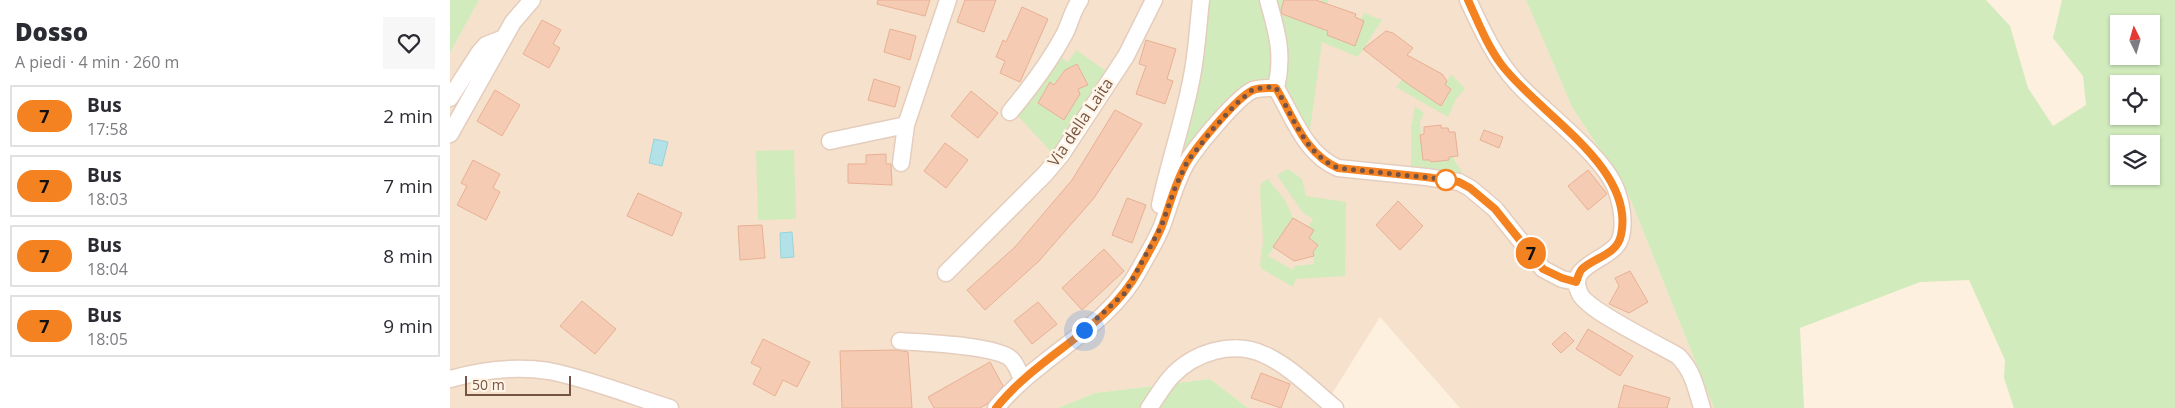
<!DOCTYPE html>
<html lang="it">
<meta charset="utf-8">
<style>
body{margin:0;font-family:"Open Sans",sans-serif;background:#f7f7f7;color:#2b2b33;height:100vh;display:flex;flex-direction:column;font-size:19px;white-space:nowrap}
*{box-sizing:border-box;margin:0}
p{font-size:16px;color:#7c7c81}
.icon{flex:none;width:28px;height:28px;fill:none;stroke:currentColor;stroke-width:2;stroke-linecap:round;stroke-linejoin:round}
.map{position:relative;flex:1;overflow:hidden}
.sheet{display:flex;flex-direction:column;background:#fff;width:450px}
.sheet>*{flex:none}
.badge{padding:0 10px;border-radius:16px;font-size:18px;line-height:32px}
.needle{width:32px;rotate:355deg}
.tools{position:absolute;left:1660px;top:15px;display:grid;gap:10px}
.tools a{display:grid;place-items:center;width:50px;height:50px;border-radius:0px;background:#fff;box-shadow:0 1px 4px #0004;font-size:25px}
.scale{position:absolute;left:15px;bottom:12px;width:106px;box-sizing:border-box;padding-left:5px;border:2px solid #755445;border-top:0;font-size:14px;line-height:18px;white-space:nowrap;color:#755445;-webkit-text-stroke:4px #fff4e5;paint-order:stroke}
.you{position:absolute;width:25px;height:25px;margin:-12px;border:4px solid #fff;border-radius:50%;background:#1a73e8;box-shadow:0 0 0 8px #1a73e833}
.map>.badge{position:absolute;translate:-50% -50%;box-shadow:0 0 0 2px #fff}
.round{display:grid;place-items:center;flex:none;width:52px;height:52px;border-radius:0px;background:#f7f7f7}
.overview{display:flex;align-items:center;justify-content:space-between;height:85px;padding:0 15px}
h1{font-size:24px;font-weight:800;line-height:38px}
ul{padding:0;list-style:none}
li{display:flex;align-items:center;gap:15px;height:62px;margin:0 10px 8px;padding:0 5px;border:2px solid #e1e1e2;border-radius:0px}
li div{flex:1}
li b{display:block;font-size:19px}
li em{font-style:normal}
li .badge{min-width:55px;font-weight:700;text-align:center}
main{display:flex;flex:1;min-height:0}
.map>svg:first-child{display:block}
</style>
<main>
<section class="sheet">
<div class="overview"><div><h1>Dosso</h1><p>A piedi · 4 min · 260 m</p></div><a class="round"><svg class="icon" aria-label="heart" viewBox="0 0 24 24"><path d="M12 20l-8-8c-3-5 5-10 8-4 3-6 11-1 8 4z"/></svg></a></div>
<ul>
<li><span class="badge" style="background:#f58220;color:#111">7</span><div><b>Bus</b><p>17:58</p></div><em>2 min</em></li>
<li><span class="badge" style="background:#f58220;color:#111">7</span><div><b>Bus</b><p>18:03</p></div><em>7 min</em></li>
<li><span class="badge" style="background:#f58220;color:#111">7</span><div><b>Bus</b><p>18:04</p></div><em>8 min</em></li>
<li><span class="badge" style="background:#f58220;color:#111">7</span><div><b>Bus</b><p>18:05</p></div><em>9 min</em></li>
</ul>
</section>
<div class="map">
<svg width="1725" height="408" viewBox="0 0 1725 408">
<rect width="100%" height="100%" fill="#fef0de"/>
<!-- residential -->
<path fill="#f6e1cc" d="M29,0H1076L1122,107L1177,191L1264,408H1010L930,317L873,408H798L760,379L645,393L608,408H0V53Z"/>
<!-- green -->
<path fill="#d1ebbc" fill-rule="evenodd" d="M0,0H29L0,53Z
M756,0H812L824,47L820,79L815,81H799L779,100L716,188Z
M822,0H834L830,14L862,25L871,0H878L875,11L883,18L877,35L902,44L909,35L914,21L911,19L914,13L932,20L908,57L872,42L859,137L846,105L833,82Z
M1076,0H1536L1560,26L1578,88L1603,126L1636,105L1633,76L1603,38L1612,0H1725V408H1564L1554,378L1555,360L1519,280L1470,282L1350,328L1354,408H1264L1177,191L1122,107ZM1669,24H1701V56H1669ZM1669,84H1701V116H1669ZM1669,144H1701V176H1669Z
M626,50L659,73L604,155L565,113L608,55L618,62ZM627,64L638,84L628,89L630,94L614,120L588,103L615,70Z
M967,60L971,63L991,105L1001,89L995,85L1001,74L1015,89L1006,99L998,117L946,87Z
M965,106L974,113L970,121L973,160L980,159L981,162L999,160V157H1003L1005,162L1012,171L1011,175L961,169V127Z
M344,150L346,219L308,220L306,151Z
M838,169L852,179L856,196L896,202L895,276L846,279L843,287L812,269L810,265L813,241L810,191L811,183L818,179L835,200L843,218L818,256L843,270L845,266L864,264L863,252L868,245L859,238L864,230L858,227L863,219L853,213L827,175Z
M760,379L798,408H608L645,393Z"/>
<!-- water -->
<path fill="#b2e2e8" stroke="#97d3da" d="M204,139L218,142L212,166L199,163Z
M342,232L344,257L331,258L330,233Z"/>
<!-- building -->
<path fill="#f5cbb4" stroke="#e8b093" d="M428,0H480L475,16L427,4Z
M515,0H546L534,32L507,22Z
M834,0H866L906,14L905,17L914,21L905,46L877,35L878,31L832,14L831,10Z
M572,7L598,19L570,82L550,73L555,61L546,57L553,40L556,42Z
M92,20L111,30L103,44L110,48L99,68L73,54Z
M440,29L466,36L460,60L434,52Z
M936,31L943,33L963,48L957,55L992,74L997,81L995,85L1001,89L991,106L958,84L913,49Z
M696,40L726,49L717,79L723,81L715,104L686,94L696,66L689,64Z
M627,64L638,85L628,89L630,94L614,120L588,103L600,82L604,85L615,70Z
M424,79L450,87L445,107L418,100Z
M45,90L70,105L52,136L27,121Z
M521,91L548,113L528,138L501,116Z
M665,110L692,124L644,198L589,261L535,310L517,290L565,247L622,180Z
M991,125V128H998L999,132H1005L1008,156L999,157V160L981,162L980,160H973L970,135L974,134V127Z
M1034,130L1053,137L1049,148L1030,140Z
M495,143L518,160L496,188L474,171Z
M436,154V164H441L442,185L398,183V164H416V155Z
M23,160L50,174L43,188L50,192L36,220L7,205L17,186L11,183Z
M1138,170L1157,194L1138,210L1118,186Z
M188,193L232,213L222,236L177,216Z
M677,198L696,205L682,243L662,235Z
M948,201L973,226L950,250L926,225Z
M843,218L864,230L859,238L868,245L863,252L864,256L844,261L823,247Z
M312,225L315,258L290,260L288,226Z
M654,249L674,271L632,310L612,288Z
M1180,271L1198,302L1179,313L1159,304L1169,286L1165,278Z
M132,301L166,329L145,354L110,326Z
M588,302L607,324L582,344L564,321Z
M1138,329L1183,356L1170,376L1126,349Z
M1115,332L1124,341L1111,353L1102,344Z
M313,339L360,362L347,387L333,380L325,396L303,384L311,368L301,363Z
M447,350L458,352L462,408H392L390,351Z
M540,362L553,386L537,404L530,408H484L478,397Z
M811,373L840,384L831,408L801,398Z
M1174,385L1220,398L1217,408H1168Z"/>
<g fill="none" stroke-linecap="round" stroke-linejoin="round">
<defs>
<path id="minor" d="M818,0C827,32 834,55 826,88
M1018,0C1032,30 1045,59 1068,84C1094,112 1157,158 1167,192C1172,206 1177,234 1166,246C1152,262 1116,267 1130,294C1138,311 1208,344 1228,356C1243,371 1246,388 1252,408
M0,98L29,53L36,45L54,38
M560,112C580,88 599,63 614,35C620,24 622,11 630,0
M0,134L63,22L82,0
M380,141L456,125
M451,163L456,125L498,0
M710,205C719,162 734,120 742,76C747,51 748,25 751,0
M496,273L595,174L611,155L676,56L704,0
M450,341C473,343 546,345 561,359C567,365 569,372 572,380
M0,379C32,370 66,366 99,371C136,378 182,396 220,408
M546,408C587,357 658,328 689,270C697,255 706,241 712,226C720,205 725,182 737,162C747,146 787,97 803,90C811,87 818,88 826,88C844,118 855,154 888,168L976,177L1009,182L1020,188L1045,209L1093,269L1112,279L1126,282
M699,408C706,398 713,386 721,377C744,352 783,340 815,355C841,367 863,390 885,408"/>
</defs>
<!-- minor casing -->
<use href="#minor" stroke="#e4cdbd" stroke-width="19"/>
<!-- minor -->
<use href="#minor" stroke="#fff" stroke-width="16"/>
</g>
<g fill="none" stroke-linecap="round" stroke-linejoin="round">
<defs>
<path id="line" d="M546,408C587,356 657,329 689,270C697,255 706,241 712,226C720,205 725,182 737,162C747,146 787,97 803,90C811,87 818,88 826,88C844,118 855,154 888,168L976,177L1009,182L1020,188L1045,209L1093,269L1112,278L1126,282C1128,278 1129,272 1132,269C1145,257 1167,255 1171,235C1186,167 1087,113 1051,64C1037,45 1028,22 1018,0"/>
</defs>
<!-- line casing -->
<use href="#line" stroke="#fff" stroke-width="11"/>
<!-- line -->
<use href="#line" stroke="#f58220" stroke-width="8"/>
<!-- walk -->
<path stroke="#755445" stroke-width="5" stroke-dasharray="0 9" d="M634,330L675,293L711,227L725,188L737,162L762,130L786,104L802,90L815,87L826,88C844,118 855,154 888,168L1000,180H996"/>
</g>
<!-- markers -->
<circle fill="#fff" stroke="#f58220" stroke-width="2.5" cx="996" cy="180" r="10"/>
<g text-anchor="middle" stroke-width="5" stroke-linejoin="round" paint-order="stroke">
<!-- street labels -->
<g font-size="16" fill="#755445" stroke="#fff4e5">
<text transform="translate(630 122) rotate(-56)" y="6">Via della Laita</text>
</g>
</g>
</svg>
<div class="tools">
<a><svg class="needle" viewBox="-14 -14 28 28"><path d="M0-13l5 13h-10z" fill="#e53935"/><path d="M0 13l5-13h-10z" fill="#7c7c81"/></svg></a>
<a><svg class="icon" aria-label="locate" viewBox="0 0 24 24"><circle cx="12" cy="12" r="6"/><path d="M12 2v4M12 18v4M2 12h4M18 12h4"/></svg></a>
<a><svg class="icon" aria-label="layers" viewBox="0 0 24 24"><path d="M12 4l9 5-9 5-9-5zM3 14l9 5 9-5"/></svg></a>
</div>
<div class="scale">50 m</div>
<div class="you" style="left:634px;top:330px"></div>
<b class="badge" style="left:1081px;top:253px;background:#f58220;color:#111">7</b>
</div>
</main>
